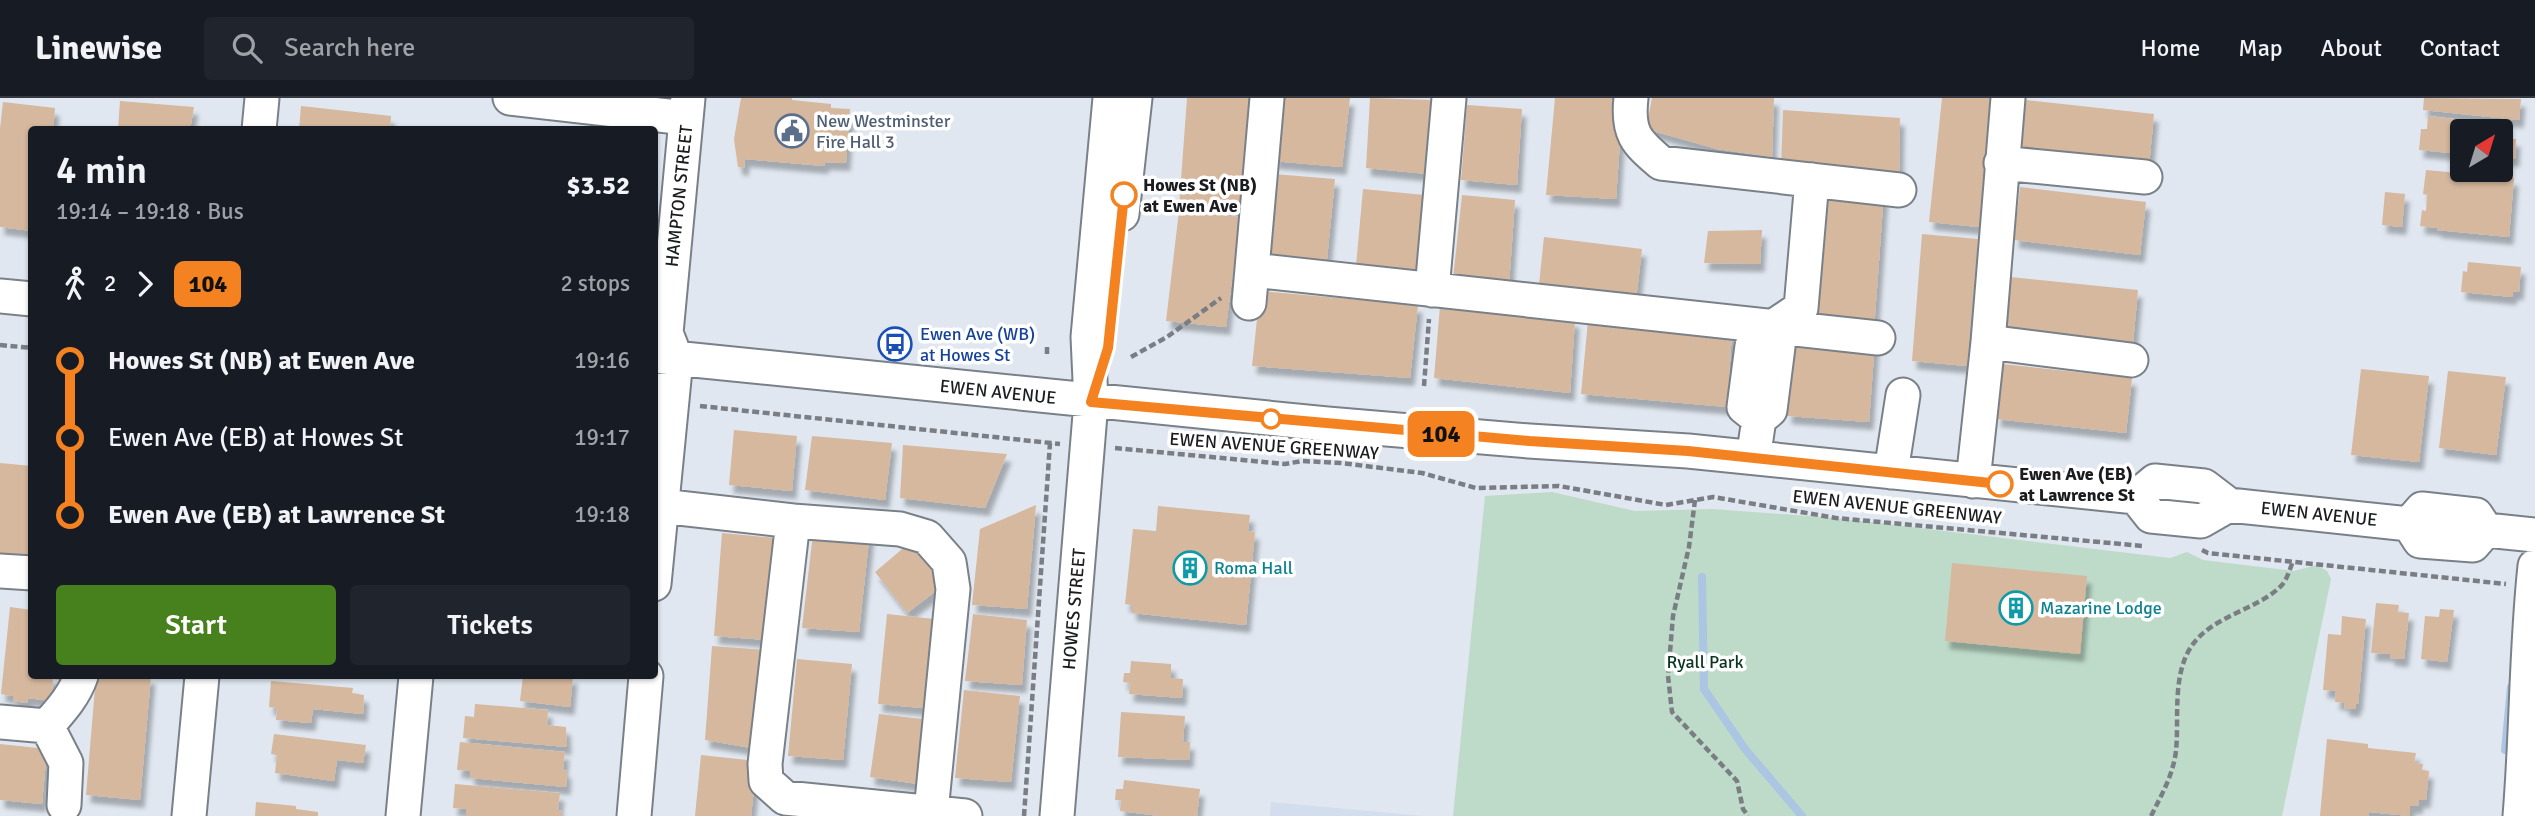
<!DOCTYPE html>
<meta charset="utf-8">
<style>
body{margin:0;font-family:Signika,sans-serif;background:#20242c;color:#f1f3f6;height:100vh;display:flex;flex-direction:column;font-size:26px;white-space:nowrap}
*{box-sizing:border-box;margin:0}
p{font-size:23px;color:#9ea1a6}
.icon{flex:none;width:38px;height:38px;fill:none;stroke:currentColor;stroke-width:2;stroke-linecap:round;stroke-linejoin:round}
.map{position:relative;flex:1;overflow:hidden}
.sheet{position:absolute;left:28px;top:28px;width:630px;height:553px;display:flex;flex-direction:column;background:#171b24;border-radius:7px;box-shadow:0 2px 5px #0004}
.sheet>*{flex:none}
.badge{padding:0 14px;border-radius:10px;font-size:24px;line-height:46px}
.needle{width:46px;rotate:38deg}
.fabs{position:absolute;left:2450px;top:21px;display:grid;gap:14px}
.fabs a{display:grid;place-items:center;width:63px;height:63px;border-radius:7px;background:#171b24;box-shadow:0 2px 5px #0004;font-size:35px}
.map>.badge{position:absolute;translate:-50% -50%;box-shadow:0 0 0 4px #fff}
.legs{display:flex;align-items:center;gap:10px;height:77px;padding:0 28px;font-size:23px}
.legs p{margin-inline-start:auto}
.overview{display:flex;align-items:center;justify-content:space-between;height:119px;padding:0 28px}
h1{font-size:38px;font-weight:600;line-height:52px}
.cta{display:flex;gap:14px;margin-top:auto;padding:14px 28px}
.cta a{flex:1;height:80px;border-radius:7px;background:#46811d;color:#fff;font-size:28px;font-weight:600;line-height:80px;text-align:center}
.cta a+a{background:#20242c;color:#f1f3f6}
ul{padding:0 28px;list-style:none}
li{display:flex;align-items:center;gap:24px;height:77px;font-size:26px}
li i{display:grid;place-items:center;width:10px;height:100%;margin:0 9px;background:currentColor}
li i::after{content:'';width:18px;height:18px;margin:-9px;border:5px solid;border-radius:50%;background:#171b24}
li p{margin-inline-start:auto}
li:first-child i{background:linear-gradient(#0000 50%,currentColor 0)}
li:last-child i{background:linear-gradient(currentColor 50%,#0000 0)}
header{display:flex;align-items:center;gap:42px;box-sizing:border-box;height:98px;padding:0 35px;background:#171b24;border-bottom:2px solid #363941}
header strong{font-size:33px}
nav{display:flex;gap:38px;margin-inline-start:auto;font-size:24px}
.search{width:490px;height:63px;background:#20242c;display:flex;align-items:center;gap:18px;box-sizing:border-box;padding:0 24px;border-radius:7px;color:#9ea1a6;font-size:26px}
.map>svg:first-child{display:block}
</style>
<header>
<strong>Linewise</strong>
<div class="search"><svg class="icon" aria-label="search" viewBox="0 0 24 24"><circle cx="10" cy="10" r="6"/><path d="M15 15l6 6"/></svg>Search here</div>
<nav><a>Home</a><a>Map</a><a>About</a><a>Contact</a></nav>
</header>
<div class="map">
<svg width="2535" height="718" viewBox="0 0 2535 718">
<defs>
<filter id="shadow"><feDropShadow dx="4.5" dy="8" stdDeviation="2" flood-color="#0004"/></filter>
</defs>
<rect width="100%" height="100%" fill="#e0e7f0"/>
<!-- built -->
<path fill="#d2dded" d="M1271,704L1423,718H1270Z"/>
<!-- green -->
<path fill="#bddbc8" d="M1552,394L1635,413L1712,411L1836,420L2170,460L2187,454L2203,462L2294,473L2317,467L2327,473L2331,481L2282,718H1453L1485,398Z"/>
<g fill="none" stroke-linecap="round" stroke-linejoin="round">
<!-- stream -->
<path stroke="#abc5e2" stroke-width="8" d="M1702,479L1704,591L1745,651L1802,718
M2505,652L2511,589"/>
</g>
<!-- building -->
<path fill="#d5b89e" filter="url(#shadow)" d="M741,0H792V2L831,6V10L850,11L846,65L825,64L824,68L745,61L744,70L738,69L734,41Z
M1187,0H1250L1245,113L1179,109Z
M1279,0H1350L1342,69L1273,63Z
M1370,0L1433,2L1428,76L1366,70Z
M1555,0H1623L1616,101L1546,97Z
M1652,0H1774L1772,59L1717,51L1646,31Z
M1942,0H1991L1979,129L1929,124Z
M2424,0L2521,1L2519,22L2423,12Z
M2026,2L2154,16L2149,68L2021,54Z
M120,3L194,9L190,32H118Z
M3,4L55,10L53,32H32V133L0,129V31Z
M1467,7L1522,11L1517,87L1461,82Z
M301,8L391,18L390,32H299Z
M1783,12L1900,20L1899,78L1781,69Z
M2428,18L2498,26V33H2462V56L2419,52L2421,31H2427Z
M2501,40L2516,41L2515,61L2501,60Z
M2426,72L2514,80L2509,139L2437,132V130L2420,128L2422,112L2426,113L2427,97L2423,96Z
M1274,76L1335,81L1326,171L1269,165Z
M2020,89L2146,104L2140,157L2014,142Z
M1363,91L1424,97L1418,185L1355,179Z
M1821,92L1884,94L1874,232L1812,226Z
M2385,94L2405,96L2402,129L2382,127Z
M1462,97L1515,102L1509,187L1453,181Z
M1179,113L1240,119L1226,229L1166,223Z
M1762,132L1760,166L1704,165L1708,133Z
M1922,136L1978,141L1967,268L1912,263Z
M1544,139L1642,151L1635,210L1538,196Z
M2468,164L2521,169L2519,194H2513L2512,199L2461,194L2463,173L2467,174Z
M2010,179L2138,192L2133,245L2005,232Z
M1260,193L1418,207L1410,280L1252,268Z
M1440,208L1575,222L1570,295L1434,280Z
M1588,223L1732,234L1727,309L1581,296Z
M1793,237L1875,243L1869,324L1787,318Z
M2002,266L2132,280L2126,335L1996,321Z
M2361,271L2429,278L2419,364L2351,357Z
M2448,273L2506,279L2496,357L2439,350Z
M734,332L797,338L792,393L729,387Z
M812,338L892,345L885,402L805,392Z
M903,347L1007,356L985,410L900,400Z
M0,365L32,368V468L0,461Z
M1036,407L1027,511L972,507L980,431Z
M1158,408L1250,417L1248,433L1255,434L1246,527L1132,515V507L1125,506L1133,431L1156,433Z
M814,427L870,433L859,534L802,530Z
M722,435L776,440L767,542L714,538Z
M914,441L949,483L907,515L875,474Z
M1952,465L2087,478L2080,556L1945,543Z
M2376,505L2399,507L2398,514L2409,515L2404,561L2390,560V556L2371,555Z
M10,509L32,512V578H61L60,582L53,581L51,603L28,600L27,605L13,603V598L1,596Z
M2440,511L2454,512L2447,564L2421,561L2425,518L2439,519Z
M887,516L944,522L934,611L878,606Z
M973,516L1027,522L1022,587L965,583Z
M2342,518L2366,521L2358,606H2356V611L2344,610L2345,605L2335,604L2336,593L2323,592L2328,536L2341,537Z
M712,548L767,552L757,651L705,642Z
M797,561L852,566L843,662L788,658Z
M1131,563L1171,566V580L1183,581L1182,600L1129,596L1130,585L1123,584L1124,575H1130Z
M96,578H151L140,702L86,697Z
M523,578H573L570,609L520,603Z
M271,583L353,590L352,595L364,597L363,616L313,611L311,625L276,622L277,610L269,609Z
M964,592L1020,598L1011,684L955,680Z
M475,606L548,612L547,627L566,629L567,649L463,640L465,618L474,619Z
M1121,614L1185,618L1183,644H1190L1189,662L1118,659Z
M879,616L931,622L925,687L870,679Z
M274,636L366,647L363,665L337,662L334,683L275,675L277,657L271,656Z
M2327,641L2368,646V650L2416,655L2414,665L2423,666L2422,672L2429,673L2426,702H2419L2418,708H2410V718L2369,714L2368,718H2320Z
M460,644L565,654L563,672L567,673L566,689L470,680V673L457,672Z
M0,646L47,651L42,706L0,702Z
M701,657L757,663L751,718H695Z
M1124,682L1200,691L1197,718H1160L1120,713L1121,702H1115L1116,691H1123Z
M455,686L560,695L558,712L562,713V718H466V711L453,710Z
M256,704L296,708V711L318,714V718H255Z"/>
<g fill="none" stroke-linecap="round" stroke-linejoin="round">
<defs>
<path id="minor" d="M510,0L686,20
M1631,0C1627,35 1636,44 1661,65L1899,92
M259,32L262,0
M2001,65L2145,79
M1122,116L1135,0
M1252,172L1878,240
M1432,192L1449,0
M0,198L32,201
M1249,205L1267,0
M1988,244L2131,262
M654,258L1327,326L1529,343L1688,353L2136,399L2155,383L2204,388L2229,407L2409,426
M1759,321L1744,309L1752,248L1771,230L1801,210L1812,82
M1756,341L1759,321L1770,312L1778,249L1764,236
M1891,374L1903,297
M1973,383L1988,244L2008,0
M2136,399L2151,418L2201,423L2229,407
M661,408L793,423L765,666L766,683L785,700L965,718
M793,423L900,431L927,439L949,464L953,491L931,714
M2409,426L2422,411L2476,417L2486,432L2535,437
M2409,426L2420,443L2473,447L2486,432
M0,473L32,475
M654,486L676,261L666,235L688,0
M0,624L47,628C61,612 74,598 81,578
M47,628L66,665L64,707
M189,718L202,578
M403,718L416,578
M634,718L646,578
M1057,718L1091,304L1088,239L1110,0
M2520,718C2527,635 2526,551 2535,468"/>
</defs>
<!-- minor casing -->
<use href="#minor" stroke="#7a8088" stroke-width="37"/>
<!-- path -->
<path stroke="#7a7e84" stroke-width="4.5" stroke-dasharray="7 3.5" stroke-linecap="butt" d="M0,247L32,250
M1047,249V259
M1131,259L1167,239L1221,200
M1424,288L1429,221
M700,308L1060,346
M1115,350L1285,366L1302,363L1341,365L1422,375L1476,390L1559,388L1666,407L1713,399L1836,420L2143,448
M1695,402L1689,449L1673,518L1668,578L1672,614L1737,683L1743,711L1748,718
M2202,452L2208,455L2506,486
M1024,718L1050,345
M2151,718C2162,696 2173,677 2176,653C2179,622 2173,585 2187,556C2205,518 2256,514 2282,487C2287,481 2290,471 2293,463"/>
<!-- minor -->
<use href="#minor" stroke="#fff" stroke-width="33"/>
</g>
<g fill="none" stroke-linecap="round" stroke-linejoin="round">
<defs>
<path id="line-1" d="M1124,97L1108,250L1091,304L1529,343L1688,353L2000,386"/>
</defs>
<!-- line-1 casing -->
<use href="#line-1" stroke="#fff" stroke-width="16"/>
<!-- line-1 -->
<use href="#line-1" stroke="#f58220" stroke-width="10"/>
</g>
<!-- icons -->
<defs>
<symbol id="civic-ring" viewBox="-11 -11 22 22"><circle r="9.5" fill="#fff" stroke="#5c6f8a" stroke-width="1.5"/><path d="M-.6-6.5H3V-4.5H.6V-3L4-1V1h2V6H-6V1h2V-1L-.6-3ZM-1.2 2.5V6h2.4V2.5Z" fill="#5c6f8a"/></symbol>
<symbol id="bus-ring" viewBox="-11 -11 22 22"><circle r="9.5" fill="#fff" stroke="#1a4fb4" stroke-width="1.5"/><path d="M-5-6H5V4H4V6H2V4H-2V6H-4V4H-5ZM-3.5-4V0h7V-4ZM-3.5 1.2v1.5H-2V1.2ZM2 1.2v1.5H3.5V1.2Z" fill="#1a4fb4"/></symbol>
<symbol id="building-ring" viewBox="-11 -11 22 22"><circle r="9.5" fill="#fff" stroke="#0f9aa8" stroke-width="1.5"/><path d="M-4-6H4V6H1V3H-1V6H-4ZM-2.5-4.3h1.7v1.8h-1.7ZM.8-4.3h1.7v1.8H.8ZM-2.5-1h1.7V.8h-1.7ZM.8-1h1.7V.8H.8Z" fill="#0f9aa8"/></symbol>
</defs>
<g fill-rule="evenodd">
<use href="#civic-ring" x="773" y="14" width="38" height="38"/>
<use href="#bus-ring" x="876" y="227" width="38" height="38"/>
<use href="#building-ring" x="1171" y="451" width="38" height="38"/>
<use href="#building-ring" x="1997" y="491" width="38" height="38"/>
</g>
<!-- markers -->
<g fill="#fff" stroke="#f58220" stroke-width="3.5">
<circle cx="1124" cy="97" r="12"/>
<circle cx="1271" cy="321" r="9"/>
<circle cx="2000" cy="386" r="12"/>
</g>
<g text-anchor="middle" stroke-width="7" stroke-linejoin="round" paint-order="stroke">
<!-- service labels -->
<g font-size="18" fill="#4e5e75" stroke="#fff" text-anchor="start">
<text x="816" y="29">New Westminster<tspan x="816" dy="21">Fire Hall 3</tspan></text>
</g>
<!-- stop labels -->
<g font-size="18" font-weight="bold" fill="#1a1c1f" stroke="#fff" text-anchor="start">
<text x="1143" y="93">Howes St (NB)<tspan x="1143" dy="21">at Ewen Ave</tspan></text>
<text x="2019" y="382">Ewen Ave (EB)<tspan x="2019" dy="21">at Lawrence St</tspan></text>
</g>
<!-- street labels -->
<g font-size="18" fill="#1a1c1f" stroke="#fff">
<text transform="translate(679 98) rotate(-84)" y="6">HAMPTON STREET</text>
<text transform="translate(998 294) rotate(6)" y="6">EWEN AVENUE</text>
<text transform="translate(1274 348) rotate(4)" y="6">EWEN AVENUE GREENWAY</text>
<text transform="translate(1897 409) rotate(6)" y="6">EWEN AVENUE GREENWAY</text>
<text transform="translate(2319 416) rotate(6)" y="6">EWEN AVENUE</text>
<text transform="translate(1074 511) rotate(-85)" y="6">HOWES STREET</text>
</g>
<!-- transit labels -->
<g font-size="18" fill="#164399" stroke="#fff" text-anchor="start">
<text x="920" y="242">Ewen Ave (WB)<tspan x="920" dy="21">at Howes St</tspan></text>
</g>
<!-- culture labels -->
<g font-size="18" fill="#0d838f" stroke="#fff" text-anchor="start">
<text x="1214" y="476">Roma Hall</text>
<text x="2040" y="516">Mazarine Lodge</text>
</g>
<!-- park labels -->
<g font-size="18" fill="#083620" stroke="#fff">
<text x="1705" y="570">Ryall Park</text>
</g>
</g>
</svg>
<div class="fabs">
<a><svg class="needle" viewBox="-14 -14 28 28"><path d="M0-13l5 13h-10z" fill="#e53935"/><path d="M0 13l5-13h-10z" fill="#9ea1a6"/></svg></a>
</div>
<b class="badge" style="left:1441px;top:336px;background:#f58220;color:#111">104</b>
<section class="sheet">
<div class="overview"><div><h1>4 min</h1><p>19:14 – 19:18 · Bus</p></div><b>$3.52</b></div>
<div class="legs"><svg class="icon" aria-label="walk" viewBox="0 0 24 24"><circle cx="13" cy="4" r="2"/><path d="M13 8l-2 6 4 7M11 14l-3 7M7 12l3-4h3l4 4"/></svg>2<svg class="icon" aria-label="forward" viewBox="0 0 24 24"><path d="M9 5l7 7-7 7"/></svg><b class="badge" style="background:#f58220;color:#111">104</b><p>2 stops</p></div>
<ul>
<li><i style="color:#f58220"></i><b>Howes St (NB) at Ewen Ave</b><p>19:16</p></li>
<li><i style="color:#f58220"></i><span>Ewen Ave (EB) at Howes St</span><p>19:17</p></li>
<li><i style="color:#f58220"></i><b>Ewen Ave (EB) at Lawrence St</b><p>19:18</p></li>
</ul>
<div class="cta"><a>Start</a><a>Tickets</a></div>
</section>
</div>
